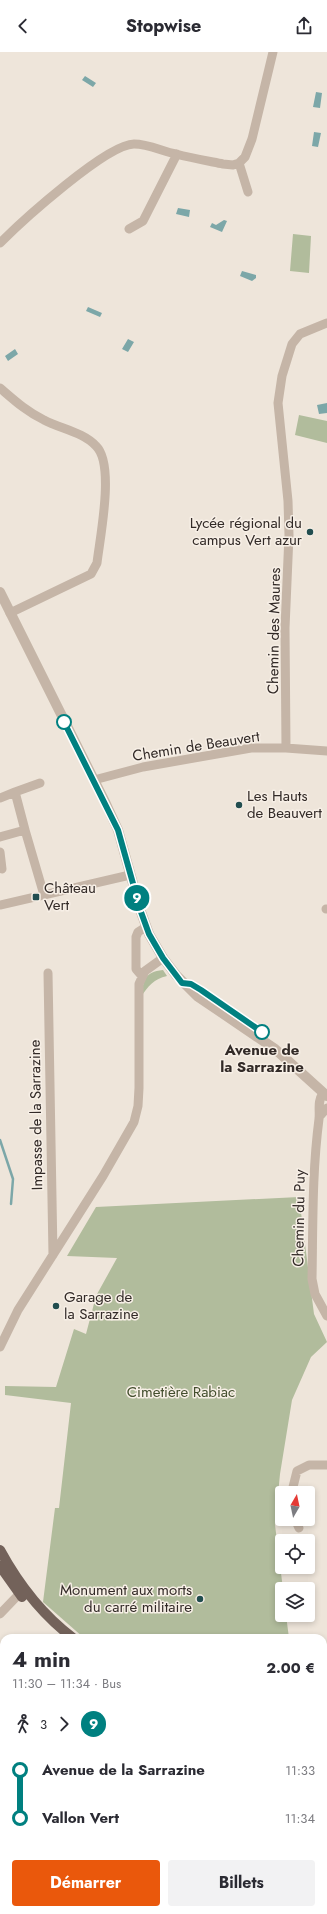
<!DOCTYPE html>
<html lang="fr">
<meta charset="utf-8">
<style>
body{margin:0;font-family:Jost,sans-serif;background:#f2f2f3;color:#2b2b33;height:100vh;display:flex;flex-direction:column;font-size:15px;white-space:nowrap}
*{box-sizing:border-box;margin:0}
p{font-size:13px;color:#7c7c81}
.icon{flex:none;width:22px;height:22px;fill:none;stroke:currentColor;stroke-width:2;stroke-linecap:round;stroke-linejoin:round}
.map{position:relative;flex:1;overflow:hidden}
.drawer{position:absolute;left:0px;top:1582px;width:327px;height:280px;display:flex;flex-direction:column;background:#fff;border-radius:12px 12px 0 0;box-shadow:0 2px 6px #0003}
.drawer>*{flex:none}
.badge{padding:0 8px;border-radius:13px;font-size:14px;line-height:26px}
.needle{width:26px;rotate:9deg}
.controls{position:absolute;left:275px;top:1434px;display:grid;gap:8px}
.controls a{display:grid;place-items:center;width:40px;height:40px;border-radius:4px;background:#fff;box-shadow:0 2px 6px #0003;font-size:20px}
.map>.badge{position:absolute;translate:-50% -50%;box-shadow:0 0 0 2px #fff}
.legs{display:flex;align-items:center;gap:6px;height:44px;padding:0 12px;font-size:13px}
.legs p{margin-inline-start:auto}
.head{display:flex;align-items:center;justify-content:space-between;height:68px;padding:0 12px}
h1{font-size:22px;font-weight:700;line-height:30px}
.cta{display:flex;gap:8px;margin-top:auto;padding:8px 12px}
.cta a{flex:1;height:46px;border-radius:4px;background:#ea580c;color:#fff;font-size:16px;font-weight:700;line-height:46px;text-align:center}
.cta a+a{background:#f2f2f3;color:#2b2b33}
ul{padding:0 12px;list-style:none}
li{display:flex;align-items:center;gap:14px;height:48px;font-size:15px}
li i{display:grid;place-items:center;width:6px;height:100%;margin:0 5px;background:currentColor}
li i::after{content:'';width:10px;height:10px;margin:-5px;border:3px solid;border-radius:50%;background:#fff}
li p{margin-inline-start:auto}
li:first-child i{background:linear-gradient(#0000 50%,currentColor 0)}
li:last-child i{background:linear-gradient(currentColor 50%,#0000 0)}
header{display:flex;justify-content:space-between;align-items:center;height:52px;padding:0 12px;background:#fff;font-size:18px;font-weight:700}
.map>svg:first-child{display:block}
</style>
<header><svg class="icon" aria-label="back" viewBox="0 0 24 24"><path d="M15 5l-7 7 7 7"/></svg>Stopwise<svg class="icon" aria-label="share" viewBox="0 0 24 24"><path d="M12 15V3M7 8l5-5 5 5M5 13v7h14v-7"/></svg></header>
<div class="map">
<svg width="327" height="1862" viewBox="0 0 327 1862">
<rect width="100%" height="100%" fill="#eee5da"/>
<!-- green -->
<path fill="#b1bc9c" d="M293,182L311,184L309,221L290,219Z
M299,363L327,369V391L295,383Z
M163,918L167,924C154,927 148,934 141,945C144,928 144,920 163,918Z
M299,1145L314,1262L327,1290L311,1305L292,1348L280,1422L275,1473L283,1537L282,1563H286L289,1586H84L43,1550L55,1456H59L71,1351L5,1343V1334L56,1335L74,1277L86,1282L96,1244L117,1206L67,1204L96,1155Z"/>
<!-- water -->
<path fill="#7ca7a8" d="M85,24L96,31L93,35L82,28Z
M316,40L322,41L320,56L313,55Z
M314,80L321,81L318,95L312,94Z
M178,156L190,158L189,165L176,162Z
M224,168L227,169L222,180L210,175L212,171L216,173Z
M242,219L256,223V226L252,229L240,224Z
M88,255L102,261L100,265L86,259Z
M128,287L134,290L128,300L122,297Z
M15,297L18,302L8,309L5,304Z
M327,351V361L319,362L317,353Z"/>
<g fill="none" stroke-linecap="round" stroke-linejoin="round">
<!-- stream -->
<path stroke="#7ca7a8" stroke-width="2.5" d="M0,1088L13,1127L11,1152
M324,1631L327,1632"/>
<!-- minor -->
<path stroke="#c5b5a7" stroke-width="9" d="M239,111L248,140
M129,177L143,169L177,102
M0,191C22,169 107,92 134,92C148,92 162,99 176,102C191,106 208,109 223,112L233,113L239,111L245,105L252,87L273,0
M0,336C14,348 27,360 44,368C61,377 83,380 96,394C115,412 100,485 97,511L91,522L10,561
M286,696L285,576L289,483L288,449L278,351L282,324L292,292L300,282L327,271
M94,728L143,715L251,696H286L327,699
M15,740L40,731
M0,746L15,740L25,778
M0,785L25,778L44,843
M0,800L2,817
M0,853L130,823
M326,857H327
M48,921L53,1203
M142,924L136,917V885L138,880L146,875
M323,1041C317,1050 320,1058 319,1067C312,1120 313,1174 312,1227L315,1242L327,1264
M319,1065L327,1056
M0,1295L18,1258L103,1124L134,1070L138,1054L139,1036V932L145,919L163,906
M293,1441V1435L297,1419L309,1413H327
M295,1467L299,1476
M0,1562L24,1537
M0,1680L4,1685
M0,1721L4,1718
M0,1772L4,1779
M0,1820L4,1818
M192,1862L193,1858"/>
<!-- tertiary -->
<path stroke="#c5b5a7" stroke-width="10" d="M0,540L106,752L118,778L141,860L149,882L163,906L176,923L197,944L275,997L327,1044"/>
<!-- primary -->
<path stroke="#73625a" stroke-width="10" d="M0,1498C19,1533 41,1562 73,1586
M0,1514L22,1545
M323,1617L327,1618
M323,1661L327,1667
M323,1814L327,1805
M307,1862L308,1858"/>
</g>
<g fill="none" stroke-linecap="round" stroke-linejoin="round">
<defs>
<path id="line-1" d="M64,670L118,778L141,860L149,882L163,906L182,931L191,932L201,938L262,980"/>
</defs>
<!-- line-1 casing -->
<use href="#line-1" stroke="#fff" stroke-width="9"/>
<!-- line-1 -->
<use href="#line-1" stroke="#008080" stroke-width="6"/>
</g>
<!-- markers -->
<g fill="#214d4f" stroke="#f7efe6" stroke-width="1.5">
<circle cx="310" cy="480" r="4"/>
<circle cx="239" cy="753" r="4"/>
<rect x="32" y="841" width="8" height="8" rx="2"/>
<circle cx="56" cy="1254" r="4"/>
<circle cx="200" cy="1547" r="4"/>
</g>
<g fill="#fff" stroke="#008080" stroke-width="2">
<circle cx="64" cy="670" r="7"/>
<circle cx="262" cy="980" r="7"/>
</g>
<g text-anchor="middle" stroke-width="3" stroke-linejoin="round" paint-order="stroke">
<!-- poi labels -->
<g font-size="15" fill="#322a27" stroke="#f7efe6" text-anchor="start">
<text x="302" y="476" text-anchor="end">Lycée régional du<tspan x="302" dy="17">campus Vert azur</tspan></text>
<text x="247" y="749">Les Hauts<tspan x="247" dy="17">de Beauvert</tspan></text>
<text x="44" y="841">Château<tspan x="44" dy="17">Vert</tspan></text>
<text x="64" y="1250">Garage de<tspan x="64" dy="17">la Sarrazine</tspan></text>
<text x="192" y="1543" text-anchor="end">Monument aux morts<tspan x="192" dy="17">du carré militaire</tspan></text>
</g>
<!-- street labels -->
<g font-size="15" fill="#322a27" stroke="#f7efe6">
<text transform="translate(274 579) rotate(-89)" y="5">Chemin des Maures</text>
<text transform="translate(196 694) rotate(-9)" y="5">Chemin de Beauvert</text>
<text transform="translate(36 1063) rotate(-91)" y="5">Impasse de la Sarrazine</text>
<text transform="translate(299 1166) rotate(-89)" y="5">Chemin du Puy</text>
</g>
<!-- stop labels -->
<g font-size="15" font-weight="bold" fill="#322a27" stroke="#f7efe6">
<text x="262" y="1003">Avenue de<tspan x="262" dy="17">la Sarrazine</tspan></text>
</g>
<!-- park labels -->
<g font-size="15" fill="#434e2d" stroke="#f7efe6">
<text x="181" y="1345">Cimetière Rabiac</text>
</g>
</g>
</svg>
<div class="controls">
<a><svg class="needle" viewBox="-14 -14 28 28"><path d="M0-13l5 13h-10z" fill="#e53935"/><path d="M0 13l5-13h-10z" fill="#7c7c81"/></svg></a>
<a><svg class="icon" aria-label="locate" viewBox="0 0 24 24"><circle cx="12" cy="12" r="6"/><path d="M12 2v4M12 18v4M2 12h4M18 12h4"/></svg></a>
<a><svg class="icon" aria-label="layers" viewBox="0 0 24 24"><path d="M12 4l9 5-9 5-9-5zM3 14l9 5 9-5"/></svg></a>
</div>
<b class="badge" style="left:137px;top:846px;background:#008080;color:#fff">9</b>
<section class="drawer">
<div class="head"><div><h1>4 min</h1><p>11:30 – 11:34 · Bus</p></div><b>2.00 €</b></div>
<div class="legs"><svg class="icon" aria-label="walk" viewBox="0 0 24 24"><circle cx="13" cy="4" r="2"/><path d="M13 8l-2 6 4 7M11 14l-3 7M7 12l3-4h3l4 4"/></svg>3<svg class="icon" aria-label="forward" viewBox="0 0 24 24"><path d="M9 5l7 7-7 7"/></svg><b class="badge" style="background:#008080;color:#fff">9</b></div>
<ul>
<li><i style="color:#008080"></i><b>Avenue de la Sarrazine</b><p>11:33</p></li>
<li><i style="color:#008080"></i><b>Vallon Vert</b><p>11:34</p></li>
</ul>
<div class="cta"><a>Démarrer</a><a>Billets</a></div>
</section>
</div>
